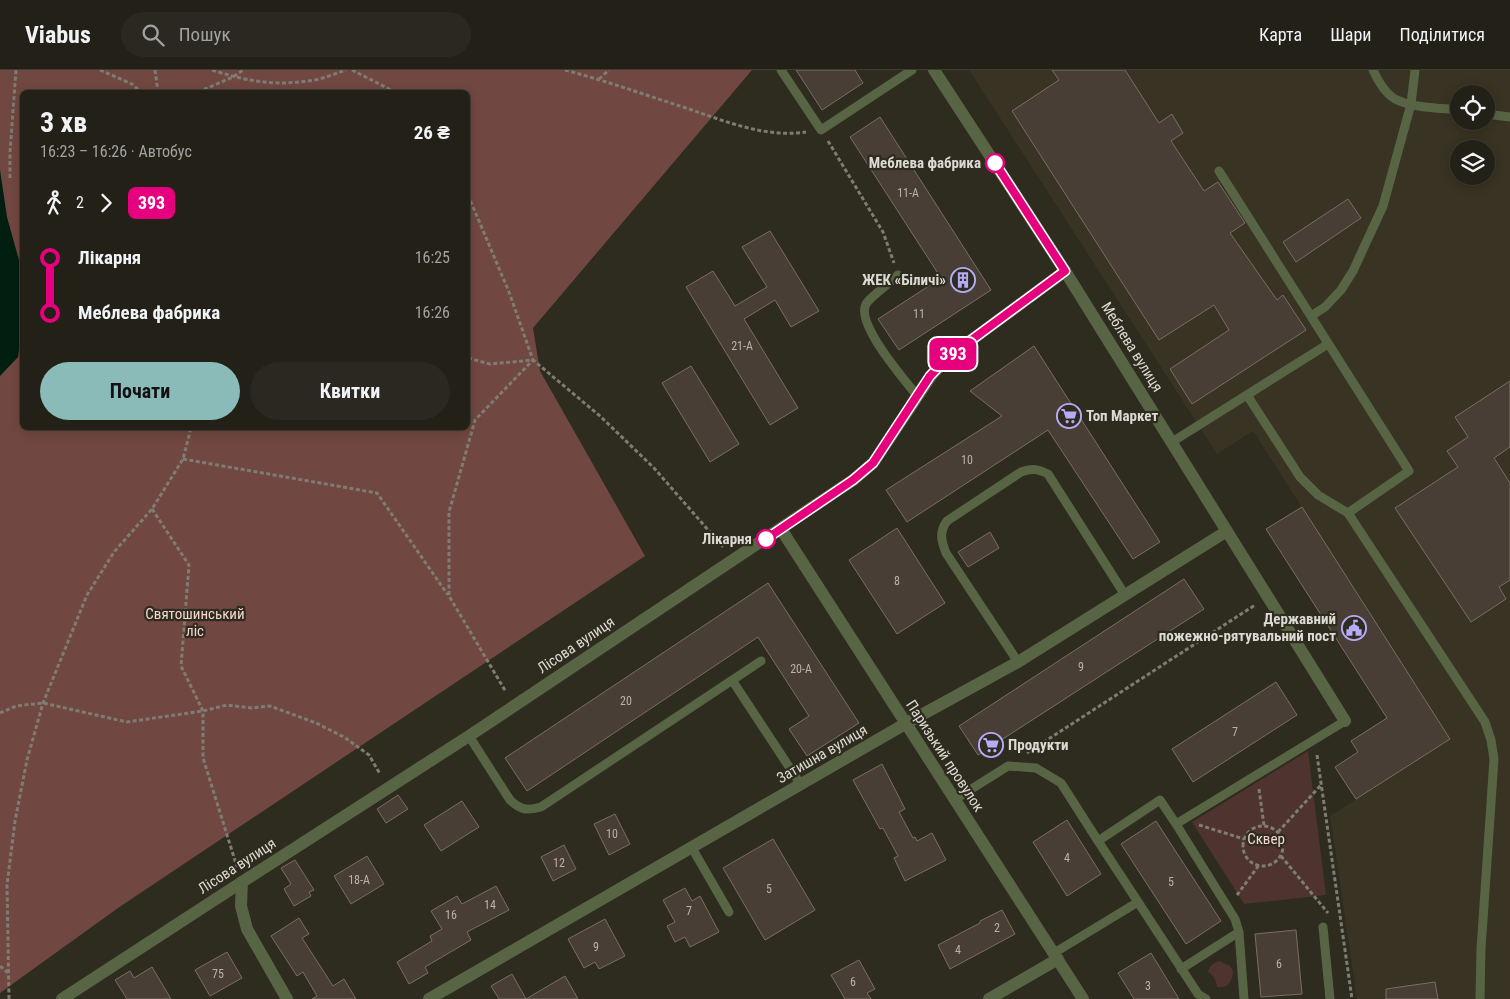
<!DOCTYPE html>
<html lang="uk">
<meta charset="utf-8">
<style>
body{margin:0;font-family:"Roboto Condensed",sans-serif;background:#2a2820;color:#f1f3f6;height:100vh;display:flex;flex-direction:column;font-size:19px;white-space:nowrap}
*{box-sizing:border-box;margin:0}
p{font-size:16px;color:#a2a3a1}
.icon{flex:none;width:28px;height:28px;fill:none;stroke:currentColor;stroke-width:2;stroke-linecap:round;stroke-linejoin:round}
.map{position:relative;flex:1;overflow:hidden}
.details{position:absolute;left:20px;top:20px;width:450px;height:340px;display:flex;flex-direction:column;background:#222017;border-radius:8px;box-shadow:0 2px 12px #0003,0 0 0 1px #3f3e36}
.details>*{flex:none}
.badge{padding:0 10px;border-radius:8px;font-size:18px;line-height:32px}
.controls{position:absolute;left:1450px;top:15px;display:grid;gap:10px}
.controls a{display:grid;place-items:center;width:45px;height:45px;border-radius:50%;background:#222017;box-shadow:0 2px 12px #0003,0 0 0 1px #3f3e36;font-size:25px}
.map>.badge{position:absolute;translate:-50% -50%;box-shadow:0 0 0 2px #fff}
.legs{display:flex;align-items:center;gap:8px;height:55px;padding:0 20px;font-size:16px}
.legs p{margin-inline-start:auto}
.overview{display:flex;align-items:center;justify-content:space-between;height:85px;padding:0 20px}
h1{font-size:28px;font-weight:700;line-height:38px}
.cta{display:flex;gap:10px;margin-top:auto;padding:10px 20px}
.cta a{flex:1;height:58px;border-radius:30px;background:#8bbbb9;color:#111;font-size:20px;font-weight:700;line-height:58px;text-align:center}
.cta a+a{background:#2a2820;color:#f1f3f6}
ul{padding:0 20px;list-style:none}
li{display:flex;align-items:center;gap:18px;height:55px;font-size:19px}
li i{display:grid;place-items:center;width:8px;height:100%;margin:0 6px;background:currentColor}
li i::after{content:'';width:12px;height:12px;margin:-6px;border:4px solid;border-radius:50%;background:#222017}
li p{margin-inline-start:auto}
li:first-child i{background:linear-gradient(#0000 50%,currentColor 0)}
li:last-child i{background:linear-gradient(currentColor 50%,#0000 0)}
header{display:flex;align-items:center;gap:30px;box-sizing:border-box;height:70px;padding:0 25px;background:#222017;border-bottom:1px solid #3f3e36}
header strong{font-size:24px}
nav{display:flex;gap:28px;margin-inline-start:auto;font-size:18px}
.search{width:350px;height:45px;background:#2a2820;display:flex;align-items:center;gap:12px;box-sizing:border-box;padding:0 18px;border-radius:28px;color:#a2a3a1;font-size:19px}
.map>svg:first-child{display:block}
</style>
<header>
<strong>Viabus</strong>
<div class="search"><svg class="icon" aria-label="search" viewBox="0 0 24 24"><circle cx="10" cy="10" r="6"/><path d="M15 15l6 6"/></svg>Пошук</div>
<nav><a>Карта</a><a>Шари</a><a>Поділитися</a></nav>
</header>
<div class="map">
<svg width="1510" height="929" viewBox="0 0 1510 929">
<rect width="100%" height="100%" fill="#2e2b1f"/>
<!-- built -->
<path fill="#383322" fill-rule="evenodd" d="M969,0H1510V929H1357L1330,746L1450,669L1253,361L1217,384ZM1459,24H1486V51H1459ZM1459,79H1486V106H1459Z"/>
<!-- green -->
<path fill="#4e332f" d="M1308,681L1326,825L1244,834L1192,752Z
M1220,891L1230,896L1233,901C1233,911 1228,919 1217,917C1216,910 1214,906 1208,902C1210,895 1213,893 1220,891Z"/>
<!-- forest -->
<path fill="#714741" fill-rule="evenodd" d="M0,0H752L533,258L540,301L645,486L118,838L0,923ZM22,22H468V358H22Z"/>
<!-- water -->
<path fill="#011f10" d="M0,100L7,147L22,201V258L18,287L0,306Z"/>
<!-- building -->
<path fill="#483e35" stroke="#796e65" d="M796,0H855L863,13L822,40Z
M1052,0H1125L1159,53L1172,44L1183,63L1171,71L1204,121L1218,112L1245,153L1230,163L1277,230L1283,225L1306,260L1192,334L1170,299L1229,260L1214,235L1159,270L1012,41L1059,10Z
M880,47L991,220L899,280L878,249L941,208L850,67Z
M1348,129L1361,148L1296,192L1283,172Z
M770,161L819,241L791,257L775,230L744,249L798,338L770,355L686,217L713,201L735,236L767,217L742,177Z
M1034,276L1160,472L1133,489L1048,360L907,452L886,420L1002,346L970,321Z
M691,296L739,374L710,392L662,313Z
M1510,311V377L1494,388L1510,413V510L1499,517L1506,529L1471,552L1395,438L1458,397L1447,381L1468,367L1455,347Z
M1302,437L1450,669L1356,729L1335,697L1358,682L1351,671L1387,648L1266,459Z
M897,458L945,533L897,564L849,490Z
M990,462L999,478L968,497L958,482Z
M1184,509L1204,539L978,685L959,656Z
M768,513L859,653L807,686L789,659L809,646L758,567L527,721L505,688Z
M1276,612L1297,645L1193,712L1172,679Z
M882,694L905,739L899,742L913,768L915,767L917,771L932,763L946,790L905,811L894,788L898,786L883,758L880,759L853,710Z
M398,725L408,739L386,753L377,739Z
M462,731L479,757L441,781L424,755Z
M615,744L630,774L609,785L594,754Z
M1067,750L1101,804L1067,826L1033,772Z
M1156,751L1221,851L1186,874L1121,774Z
M773,769L815,840L765,870L723,798Z
M564,775L576,799L553,811L541,787Z
M367,786L384,814L351,834L334,806Z
M295,790L314,820L309,822L311,826L294,836L284,819L291,814L281,798Z
M496,816L509,840L467,862L471,870L425,897L428,903L409,914L397,892L432,871L430,866L442,859L431,841L457,826L462,834Z
M685,818L692,831L700,826L719,862L690,877L685,867L675,872L667,856L675,852L663,830Z
M1002,840L1015,864L950,899L938,875L980,853V851Z
M299,848L309,864L302,868L333,916L344,909L356,929H312L317,926L303,902L297,906L271,866Z
M605,849L625,886L599,899L595,892L584,898L568,869Z
M1296,860L1302,924L1261,927L1255,864Z
M227,882L242,908L210,926L195,900Z
M1151,883L1179,929H1134L1118,903Z
M859,890L875,919L867,923L871,929H845L831,905Z
M152,897L171,929H127L115,910L130,901L134,908Z
M512,904L526,929L565,906L578,929H499L491,916Z
M1435,912L1438,929H1386V919Z"/>
<g fill="none" stroke-linecap="round" stroke-linejoin="round">
<!-- path -->
<path stroke="#7f7d73" stroke-width="3" stroke-dasharray="4 2.5" stroke-linecap="butt" d="M100,0L132,14L141,22
M155,0L158,22
M212,0C246,11 273,16 308,11C321,10 334,4 346,0
M352,0L395,22
M565,0C606,11 646,25 686,38C725,51 764,68 806,62
M599,9L609,0
M198,22L233,7L243,0
M828,71L883,162L894,193
M10,108V82L16,0
M468,125L509,222L533,290L475,350L449,442V526L506,622
M468,288L490,294L533,290L600,346L654,398L723,477
M183,389L377,423L448,525
M152,439L189,495L181,596L203,641V688L237,797
M0,643L16,636L43,633L127,652L203,641L227,635L252,638L270,636L316,653L344,667L369,685L380,704
M1027,683L1255,535
M1317,685L1352,929
M1259,719L1264,756
M1199,755L1244,769
M1243 776a20 20 0 1 1 40 0a20 20 0 1 1-40 0Z
M1278,762L1321,715
M1281,786L1328,843
M1237,825L1259,795
M0,896L9,904
M9,929L7,815L15,751L27,690L43,633L87,525L114,482L152,439L183,389L191,358"/>
<!-- service -->
<path stroke="#586544" stroke-width="9" d="M781,0L821,60L912,0
M1373,0C1378,11 1386,25 1397,30C1414,38 1440,38 1459,40
M1486,44L1510,47
M1219,101L1409,401L1348,443
M898,205C891,212 870,227 866,234C855,254 906,311 918,327
M1311,246L1325,237L1341,220L1353,201L1383,136L1411,34L1415,0
M1247,325L1300,407L1318,425L1348,443L1485,652L1491,670L1494,689L1481,879L1480,929
M1172,372L1328,274
M1018,592L946,483C941,470 939,462 947,451L1021,402C1032,398 1038,399 1048,404L1125,525
M732,610L801,715
M469,666L510,730C521,740 526,741 541,737L761,591
M954,730L1008,696L1036,698L1061,713L1098,771L1160,730L1176,754
M1098,771L1138,832
M692,778L729,842
M1323,857L1330,929
M1054,883L1138,832L1198,924L1206,929
M1181,899L1239,862
M1244,929L1239,862L1235,849L1176,754L1345,651"/>
<!-- minor -->
<path stroke="#586544" stroke-width="12" d="M1065,201L1345,651
M781,459L1083,929
M62,929L242,812
M429,929L905,654L1018,592L1227,461
M989,929L1058,889"/>
<!-- tertiary -->
<path stroke="#586544" stroke-width="12" d="M287,929L247,859L241,836L242,812L469,666L853,410L873,393L931,306L947,288L1065,201L934,0"/>
</g>
<g fill="none" stroke-linecap="round" stroke-linejoin="round">
<defs>
<path id="line-1" d="M766,469L853,410L873,393L930,306L947,288L1065,201L995,93"/>
</defs>
<!-- line-1 casing -->
<use href="#line-1" stroke="#fff" stroke-width="11"/>
<!-- line-1 -->
<use href="#line-1" stroke="#e6007e" stroke-width="8"/>
</g>
<!-- icons -->
<defs>
<symbol id="building-ring" viewBox="-11 -11 22 22"><circle r="9.5" fill="#2e2b1f" stroke="#b7abf8" stroke-width="1.5"/><path d="M-4-6H4V6H1V3H-1V6H-4ZM-2.5-4.3h1.7v1.8h-1.7ZM.8-4.3h1.7v1.8H.8ZM-2.5-1h1.7V.8h-1.7ZM.8-1h1.7V.8H.8Z" fill="#b7abf8"/></symbol>
<symbol id="supermarket-ring" viewBox="-11 -11 22 22"><circle r="9.5" fill="#2e2b1f" stroke="#b7abf8" stroke-width="1.5"/><path d="M-6-5.5h2.5l.6 2H6L4.5 2H-2.5L-4.4-4H-6ZM-1.5 3.2a1.3 1.3 0 1 0 .1 0ZM3 3.2a1.3 1.3 0 1 0 .1 0Z" fill="#b7abf8"/></symbol>
<symbol id="civic-ring" viewBox="-11 -11 22 22"><circle r="9.5" fill="#2e2b1f" stroke="#b7abf8" stroke-width="1.5"/><path d="M-.6-6.5H3V-4.5H.6V-3L4-1V1h2V6H-6V1h2V-1L-.6-3ZM-1.2 2.5V6h2.4V2.5Z" fill="#b7abf8"/></symbol>
</defs>
<g fill-rule="evenodd">
<use href="#building-ring" x="949" y="196" width="28" height="28"/>
<use href="#supermarket-ring" x="1055" y="332" width="28" height="28"/>
<use href="#civic-ring" x="1340" y="544" width="28" height="28"/>
<use href="#supermarket-ring" x="977" y="661" width="28" height="28"/>
</g>
<!-- markers -->
<g fill="#fff" stroke="#e6007e" stroke-width="2.5">
<circle cx="995" cy="93" r="9"/>
<circle cx="766" cy="469" r="9"/>
</g>
<g text-anchor="middle" stroke-width="4.5" stroke-linejoin="round" paint-order="stroke">
<!-- number labels -->
<g font-size="12" fill="#b7b3ab">
<text x="908" y="127">11-А</text>
<text x="919" y="248">11</text>
<text x="742" y="280">21-А</text>
<text x="967" y="394">10</text>
<text x="897" y="515">8</text>
<text x="1081" y="601">9</text>
<text x="801" y="603">20-А</text>
<text x="626" y="635">20</text>
<text x="1235" y="666">7</text>
<text x="612" y="768">10</text>
<text x="1067" y="792">4</text>
<text x="559" y="797">12</text>
<text x="359" y="814">18-А</text>
<text x="1171" y="816">5</text>
<text x="769" y="823">5</text>
<text x="490" y="839">14</text>
<text x="689" y="845">7</text>
<text x="451" y="849">16</text>
<text x="997" y="862">2</text>
<text x="596" y="881">9</text>
<text x="958" y="884">4</text>
<text x="1279" y="898">6</text>
<text x="218" y="908">75</text>
<text x="853" y="916">6</text>
<text x="1148" y="920">3</text>
</g>
<!-- stop labels -->
<g font-size="15" font-weight="bold" fill="#dcdad2" stroke="#2e2b1f" text-anchor="end">
<text x="981" y="98">Меблева фабрика</text>
<text x="752" y="474">Лікарня</text>
</g>
<!-- poi labels -->
<g font-size="15" font-weight="bold" fill="#dcdad2" stroke="#2e2b1f" text-anchor="end">
<text x="946" y="215">ЖЕК «Біличі»</text>
<text x="1086" y="351" text-anchor="start">Топ Маркет</text>
<text x="1336" y="554">Державний<tspan x="1336" dy="17">пожежно-рятувальний пост</tspan></text>
<text x="1008" y="680" text-anchor="start">Продукти</text>
</g>
<!-- street labels -->
<g font-size="15" fill="#dcdad2" stroke="#2e2b1f">
<text transform="translate(1132 277) rotate(58)" y="5">Меблева вулиця</text>
<text transform="translate(576 575) rotate(-34)" y="5">Лісова вулиця</text>
<text transform="translate(822 684) rotate(-30)" y="5">Затишна вулиця</text>
<text transform="translate(945 686) rotate(57)" y="5">Паризький провулок</text>
<text transform="translate(237 796) rotate(-33)" y="5">Лісова вулиця</text>
</g>
<!-- park labels -->
<g font-size="15" fill="#f5d6d1" stroke="#2e2b1f">
<text x="195" y="549">Святошинський<tspan x="195" dy="17">ліс</tspan></text>
<text x="1266" y="774">Сквер</text>
</g>
</g>
</svg>
<div class="controls">
<a><svg class="icon" aria-label="locate" viewBox="0 0 24 24"><circle cx="12" cy="12" r="6"/><path d="M12 2v4M12 18v4M2 12h4M18 12h4"/></svg></a>
<a><svg class="icon" aria-label="layers" viewBox="0 0 24 24"><path d="M12 4l9 5-9 5-9-5zM3 14l9 5 9-5"/></svg></a>
</div>
<b class="badge" style="left:953px;top:284px;background:#e6007e;color:#fff">393</b>
<section class="details">
<div class="overview"><div><h1>3 хв</h1><p>16:23 – 16:26 · Автобус</p></div><b>26 ₴</b></div>
<div class="legs"><svg class="icon" aria-label="walk" viewBox="0 0 24 24"><circle cx="13" cy="4" r="2"/><path d="M13 8l-2 6 4 7M11 14l-3 7M7 12l3-4h3l4 4"/></svg>2<svg class="icon" aria-label="forward" viewBox="0 0 24 24"><path d="M9 5l7 7-7 7"/></svg><b class="badge" style="background:#e6007e;color:#fff">393</b></div>
<ul>
<li><i style="color:#e6007e"></i><b>Лікарня</b><p>16:25</p></li>
<li><i style="color:#e6007e"></i><b>Меблева фабрика</b><p>16:26</p></li>
</ul>
<div class="cta"><a>Почати</a><a>Квитки</a></div>
</section>
</div>
